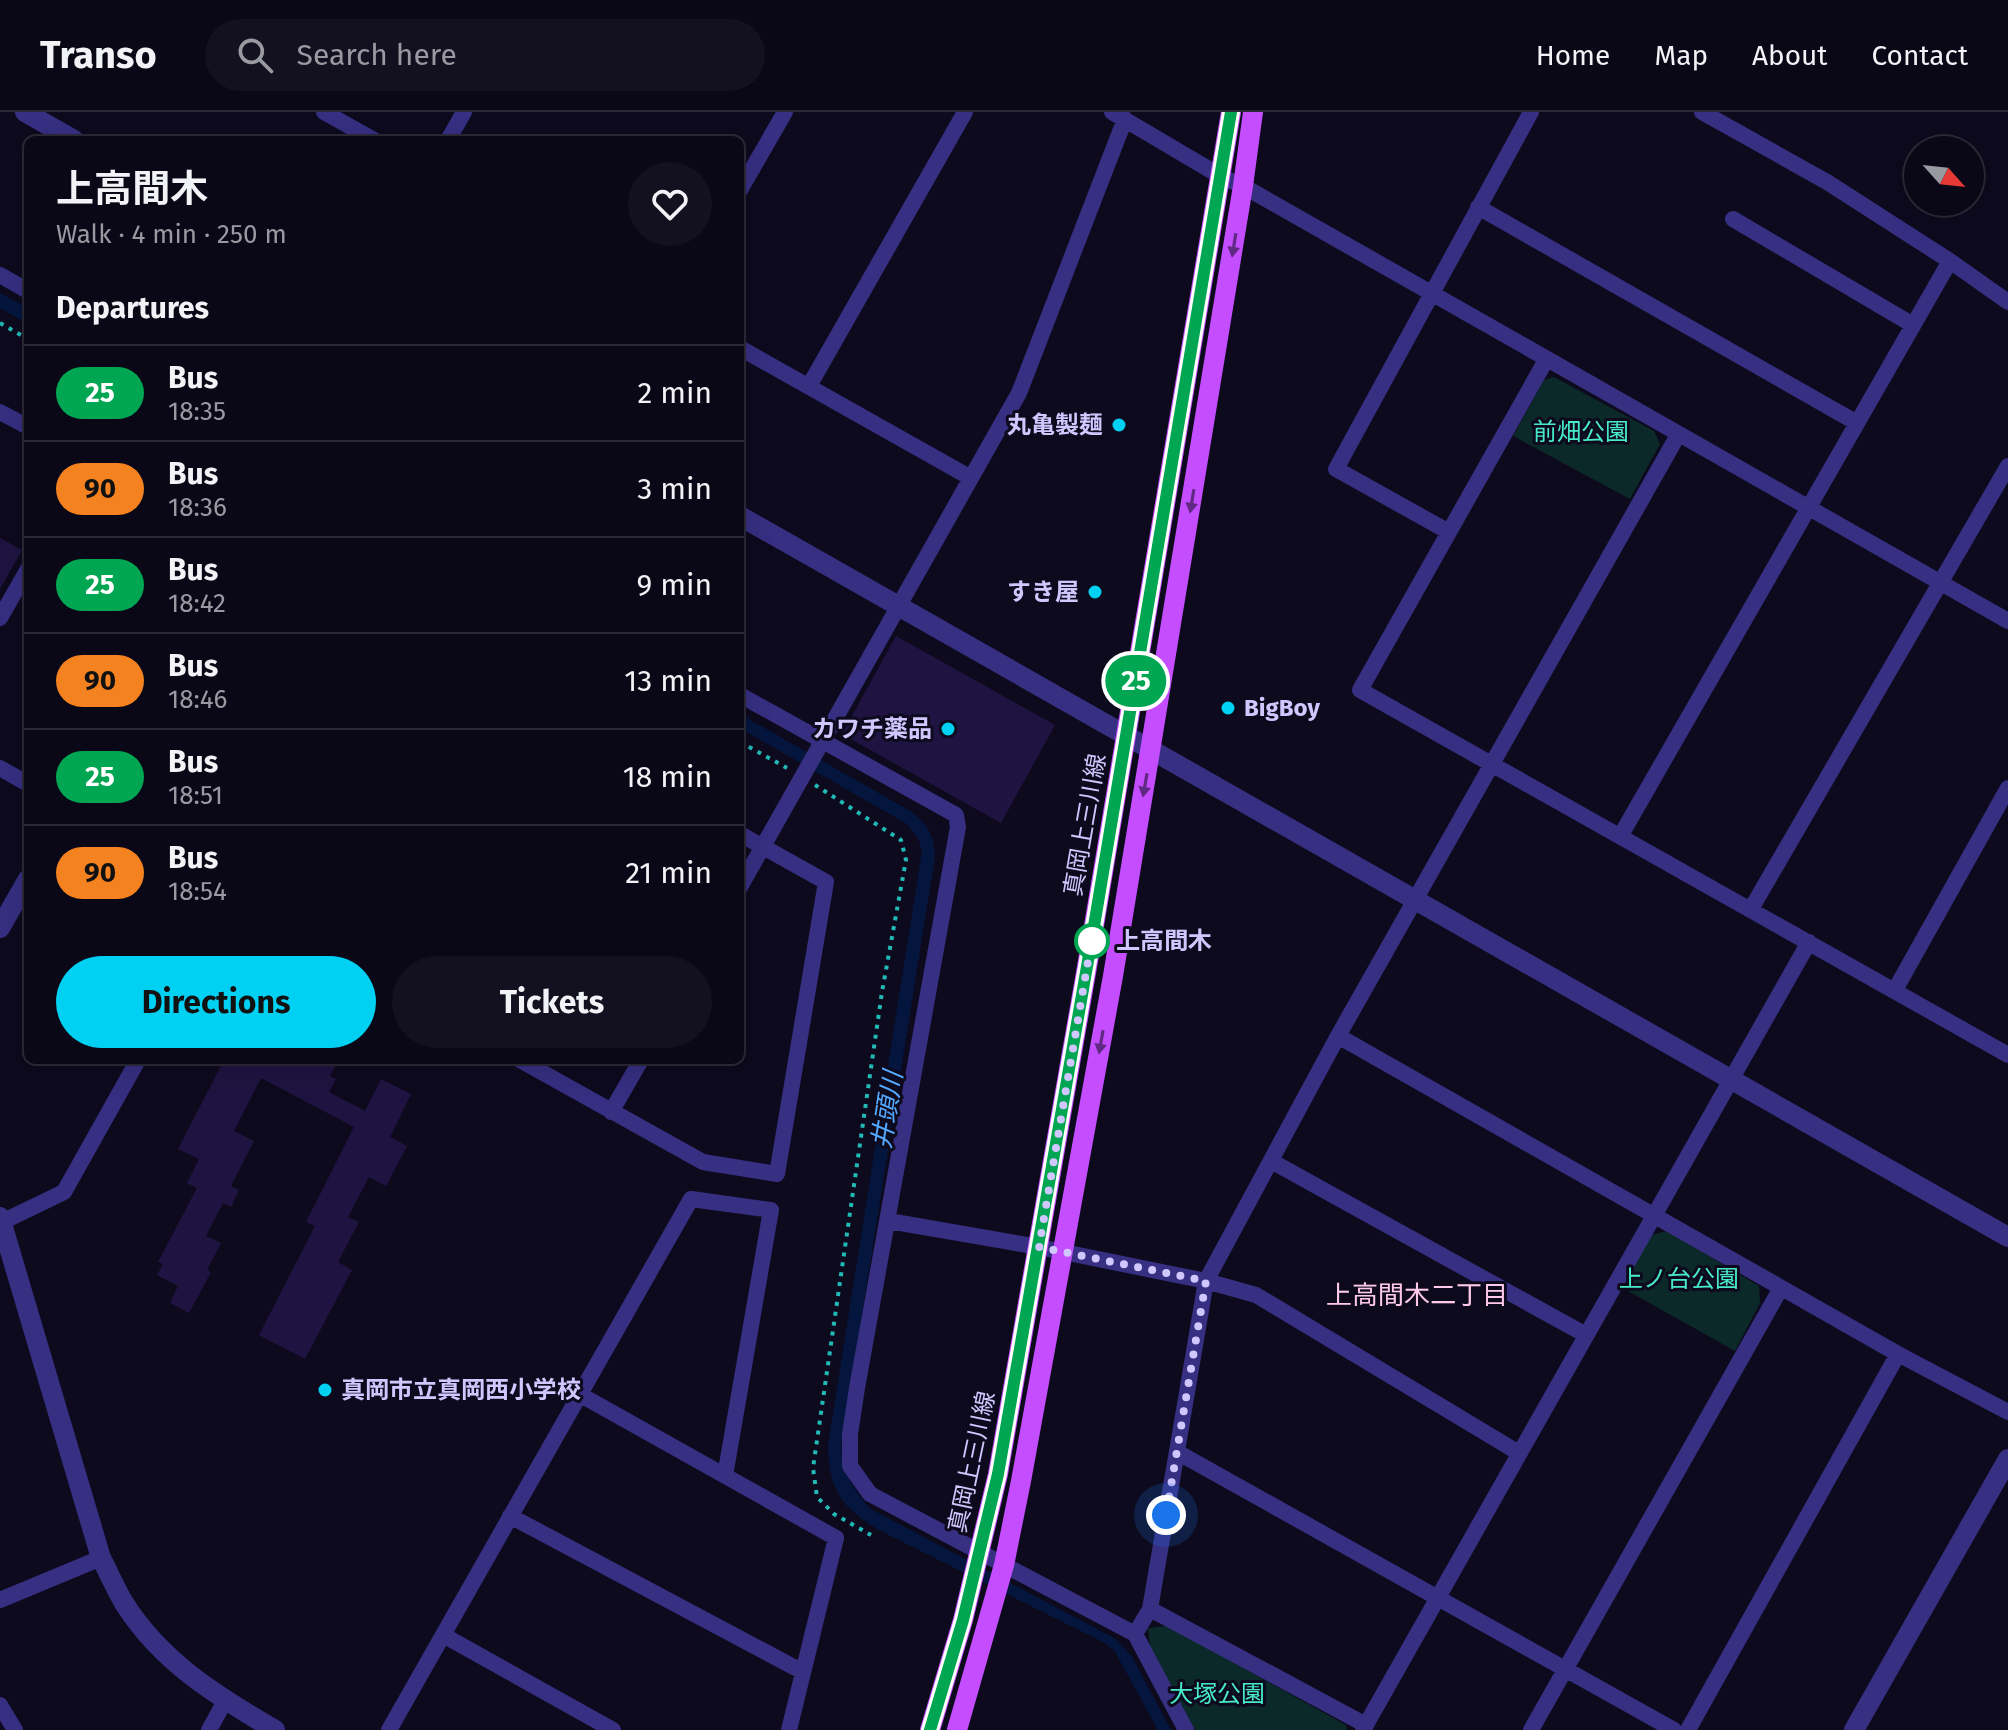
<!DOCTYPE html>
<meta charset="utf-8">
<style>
body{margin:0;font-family:"Fira Sans","Noto Sans JP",sans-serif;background:#13111f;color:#f1f3f6;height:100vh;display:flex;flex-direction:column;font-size:30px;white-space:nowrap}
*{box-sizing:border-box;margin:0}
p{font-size:26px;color:#999aa1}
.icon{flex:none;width:44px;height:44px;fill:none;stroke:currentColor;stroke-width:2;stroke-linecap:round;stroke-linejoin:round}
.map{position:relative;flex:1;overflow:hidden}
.drawer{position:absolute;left:24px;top:24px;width:720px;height:928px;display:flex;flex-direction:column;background:#0a0816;border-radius:12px;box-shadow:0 8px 32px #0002,0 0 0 2px #2a2935}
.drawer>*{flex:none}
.badge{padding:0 16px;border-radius:26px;font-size:28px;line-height:52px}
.needle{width:52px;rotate:117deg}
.controls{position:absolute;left:1904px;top:24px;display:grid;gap:16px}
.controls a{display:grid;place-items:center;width:80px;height:80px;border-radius:50%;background:#0a0816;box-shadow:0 8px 32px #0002,0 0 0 2px #2a2935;font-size:40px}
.you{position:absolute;width:40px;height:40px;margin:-20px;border:6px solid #fff;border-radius:50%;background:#1a73e8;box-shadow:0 0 0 12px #1a73e833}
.map>.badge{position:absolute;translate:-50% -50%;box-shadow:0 0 0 4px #fff}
h2{padding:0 32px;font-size:30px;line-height:72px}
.round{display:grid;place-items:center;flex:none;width:84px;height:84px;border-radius:42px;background:#13111f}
.summary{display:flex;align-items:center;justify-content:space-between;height:136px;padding:0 32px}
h1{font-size:38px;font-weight:700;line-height:60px}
.action{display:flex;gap:16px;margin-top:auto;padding:16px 32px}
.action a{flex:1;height:92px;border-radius:48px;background:#00d0f2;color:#111;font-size:32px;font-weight:700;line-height:92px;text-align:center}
.action a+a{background:#13111f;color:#f1f3f6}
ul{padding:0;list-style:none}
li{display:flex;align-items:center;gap:24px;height:96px;padding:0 32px;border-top:2px solid #2a2935}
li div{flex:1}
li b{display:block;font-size:30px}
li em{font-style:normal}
li .badge{min-width:88px;font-weight:700;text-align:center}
header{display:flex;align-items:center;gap:48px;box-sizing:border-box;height:112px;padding:0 40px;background:#0a0816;border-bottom:2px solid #2a2935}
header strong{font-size:38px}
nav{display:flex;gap:44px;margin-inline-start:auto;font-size:28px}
.search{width:560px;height:72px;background:#13111f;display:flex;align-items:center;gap:20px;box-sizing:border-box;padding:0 28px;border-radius:44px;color:#999aa1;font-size:30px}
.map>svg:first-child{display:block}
</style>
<header>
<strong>Transo</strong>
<div class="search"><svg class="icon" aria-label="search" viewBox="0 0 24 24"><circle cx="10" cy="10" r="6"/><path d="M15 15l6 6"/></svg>Search here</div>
<nav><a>Home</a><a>Map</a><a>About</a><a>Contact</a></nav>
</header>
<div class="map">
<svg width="2008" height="1618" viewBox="0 0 2008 1618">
<rect width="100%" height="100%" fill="#0e0a1e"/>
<!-- green -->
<path fill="#0c2929" d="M1554,265L1654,319L1660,332L1630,387L1513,324L1544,268Z
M1667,1119L1759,1174L1760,1191L1735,1239L1621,1175L1651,1123Z
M1167,1514L1346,1613L1347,1618H1195L1150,1534L1148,1516Z"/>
<!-- water -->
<path fill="#04163d" d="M0,181L28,196V212L0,196Z
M740,602L912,700C928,713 934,723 935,744L841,1334C844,1361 852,1377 871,1397L1116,1527L1132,1545L1171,1618H1158L1114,1538L1103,1530L879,1418C841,1395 829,1378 828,1333L922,739L918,726L907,712L740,616Z"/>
<!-- building -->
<path fill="#1f1441" d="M0,426L22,438L0,477Z
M896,524L1055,613L1001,711L842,622Z
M224,948H326L336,953L330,964L336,967L329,980L365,999L381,967L411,982L390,1025L407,1034L386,1074L369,1065L348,1105L359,1110L338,1150L352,1158L305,1247L259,1223L315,1114L306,1110L354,1015L261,966L234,1019L254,1029L231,1074L239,1078L231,1095L223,1091L206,1124L221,1131L207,1158L211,1160L189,1201L170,1191L178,1174L157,1163L163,1152L158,1150L197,1076L187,1071L199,1047L178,1037Z"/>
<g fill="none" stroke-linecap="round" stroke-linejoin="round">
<!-- path -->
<path stroke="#20bab7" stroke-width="4" stroke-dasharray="4 6" stroke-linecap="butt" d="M0,211L28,227
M740,630L787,656
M815,673L901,728L906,748L882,880L813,1356L817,1385L834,1402L871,1423"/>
<!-- minor -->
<path stroke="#362f82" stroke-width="16" d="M324,0L374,28
M1112,0L1222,65L1243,74L2008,509
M1702,0L1827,70L1950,149L2008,190
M448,28L464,0
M740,78L785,0
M1478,95L1857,311
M1733,107L1913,213
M0,163L28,179
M740,236L971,366
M1546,248L1360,578L2008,943
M809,274L965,0
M0,300L28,315
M1449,420L1336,357L1531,0
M0,506L28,457
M740,583L956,703L958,715L857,1276L850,1322V1354L870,1382L1135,1522L1186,1618
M0,656L28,672
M1621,723L1950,149
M740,775L1019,281L1125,7
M1751,797L2008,354
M1895,878L2008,676
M1338,924L1898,1242L2008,1300
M520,948L703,1050L777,1062L826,770L740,722
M611,1000L641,948
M1271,1049L1586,1223
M889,1109L1039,1135L1206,1169L1256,1183L1519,1341
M0,1111L64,1080L138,948
M579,1282L836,1426L789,1618
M1177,1340L1674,1618
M510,1404L803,1560
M0,1488L101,1446
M1150,1497L1366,1613
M1135,1522L1150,1497L1206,1169L1338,924L1678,323
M443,1523L613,1618
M0,1593L15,1618
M209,1618L225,1589
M389,1618L691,1087L771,1098L725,1364
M1363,1618L1809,830
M1531,1618L1781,1176
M1688,1618L1898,1242"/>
<!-- tertiary -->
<path stroke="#362f82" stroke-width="20" d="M25,0L74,28
M740,404L2008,1125
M0,816L28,767
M0,1105L101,1446C109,1461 115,1476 124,1491C161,1550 217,1584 275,1618
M1854,1618L2008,1347"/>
<!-- primary -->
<path stroke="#c44eff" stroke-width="20" d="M930,1618L963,1508L998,1362L1087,855L1231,0
M957,1618L1004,1453L1021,1369L1113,864L1243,74L1253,0"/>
</g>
<!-- one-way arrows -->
<defs><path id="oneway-solid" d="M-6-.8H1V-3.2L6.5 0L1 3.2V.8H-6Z" transform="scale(2)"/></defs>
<g fill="#602983">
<use href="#oneway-solid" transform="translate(1234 133) rotate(99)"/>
<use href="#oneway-solid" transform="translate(1192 389) rotate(99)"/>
<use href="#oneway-solid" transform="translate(1145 673) rotate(100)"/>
<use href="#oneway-solid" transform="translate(1101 930) rotate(100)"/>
</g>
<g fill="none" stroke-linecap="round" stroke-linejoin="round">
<defs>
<path id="line" d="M930,1618L963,1508L998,1362L1092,826L1231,0"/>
</defs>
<!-- line casing -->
<use href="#line" stroke="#fff" stroke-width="18"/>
<!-- line -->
<use href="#line" stroke="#00a651" stroke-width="12"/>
<!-- walk -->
<path stroke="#d0c7ff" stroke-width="8" stroke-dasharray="0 14.4" d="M1092,829V826L1039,1135L1206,1169L1166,1403"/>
</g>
<!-- markers -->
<g fill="#00d0f2" stroke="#0e0a1e" stroke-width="3">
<circle cx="1119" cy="313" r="8"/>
<circle cx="1095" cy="480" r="8"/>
<circle cx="1228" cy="596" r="8"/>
<circle cx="948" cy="617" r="8"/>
<circle cx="325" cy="1278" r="8"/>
</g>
<circle fill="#fff" stroke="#00a651" stroke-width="4" cx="1092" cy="829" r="16"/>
<g text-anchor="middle" stroke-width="6" stroke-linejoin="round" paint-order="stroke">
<!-- poi labels -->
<g font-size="24" font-weight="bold" fill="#d0c7ff" stroke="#0e0a1e" text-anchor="end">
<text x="1103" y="321">丸亀製麺</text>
<text x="1079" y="488">すき屋</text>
<text x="1244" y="604" text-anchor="start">BigBoy</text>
<text x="932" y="625">カワチ薬品</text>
<text x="341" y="1286" text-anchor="start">真岡市立真岡西小学校</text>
</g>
<!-- park labels -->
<g font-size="24" fill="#47ebc8" stroke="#0e0a1e">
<text x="1581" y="328">前畑公園</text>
<text x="1679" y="1175">上ノ台公園</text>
<text x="1217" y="1590">大塚公園</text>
</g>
<!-- street labels -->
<g font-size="24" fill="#d0c7ff" stroke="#0e0a1e">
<text transform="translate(1085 713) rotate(-80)" y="8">真岡上三川線</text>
<text transform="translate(972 1350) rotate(-78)" y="8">真岡上三川線</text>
</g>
<!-- stop labels -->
<g font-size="24" font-weight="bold" fill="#d0c7ff" stroke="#0e0a1e" text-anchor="start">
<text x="1116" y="837">上高間木</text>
</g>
<!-- water labels -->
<g font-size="26" font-style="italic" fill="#55a9ff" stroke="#0e0a1e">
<text transform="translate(887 998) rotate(-81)" y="9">井頭川</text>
</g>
<!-- neighbourhood labels -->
<g font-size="26" fill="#ffc9e9" stroke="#0e0a1e">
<text x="1417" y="1192">上高間木二丁目</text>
</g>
</g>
</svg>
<div class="controls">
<a><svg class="needle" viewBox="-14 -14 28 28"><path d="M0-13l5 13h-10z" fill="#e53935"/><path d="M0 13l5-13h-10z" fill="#999aa1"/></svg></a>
</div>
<div class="you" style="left:1166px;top:1403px"></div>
<b class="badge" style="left:1136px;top:569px;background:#00a651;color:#fff">25</b>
<section class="drawer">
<div class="summary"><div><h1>上高間木</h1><p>Walk · 4 min · 250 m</p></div><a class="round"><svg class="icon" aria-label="heart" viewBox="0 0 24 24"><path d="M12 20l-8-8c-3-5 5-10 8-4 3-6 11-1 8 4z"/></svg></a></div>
<h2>Departures</h2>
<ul>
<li><span class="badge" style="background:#00a651;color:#fff">25</span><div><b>Bus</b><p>18:35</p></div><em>2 min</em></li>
<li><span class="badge" style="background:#f58220;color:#111">90</span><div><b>Bus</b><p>18:36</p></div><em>3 min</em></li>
<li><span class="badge" style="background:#00a651;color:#fff">25</span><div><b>Bus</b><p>18:42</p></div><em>9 min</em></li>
<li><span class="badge" style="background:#f58220;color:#111">90</span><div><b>Bus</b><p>18:46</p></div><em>13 min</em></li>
<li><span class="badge" style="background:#00a651;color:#fff">25</span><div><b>Bus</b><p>18:51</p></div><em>18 min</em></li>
<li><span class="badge" style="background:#f58220;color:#111">90</span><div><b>Bus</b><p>18:54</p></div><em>21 min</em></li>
</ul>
<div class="action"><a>Directions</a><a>Tickets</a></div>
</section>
</div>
